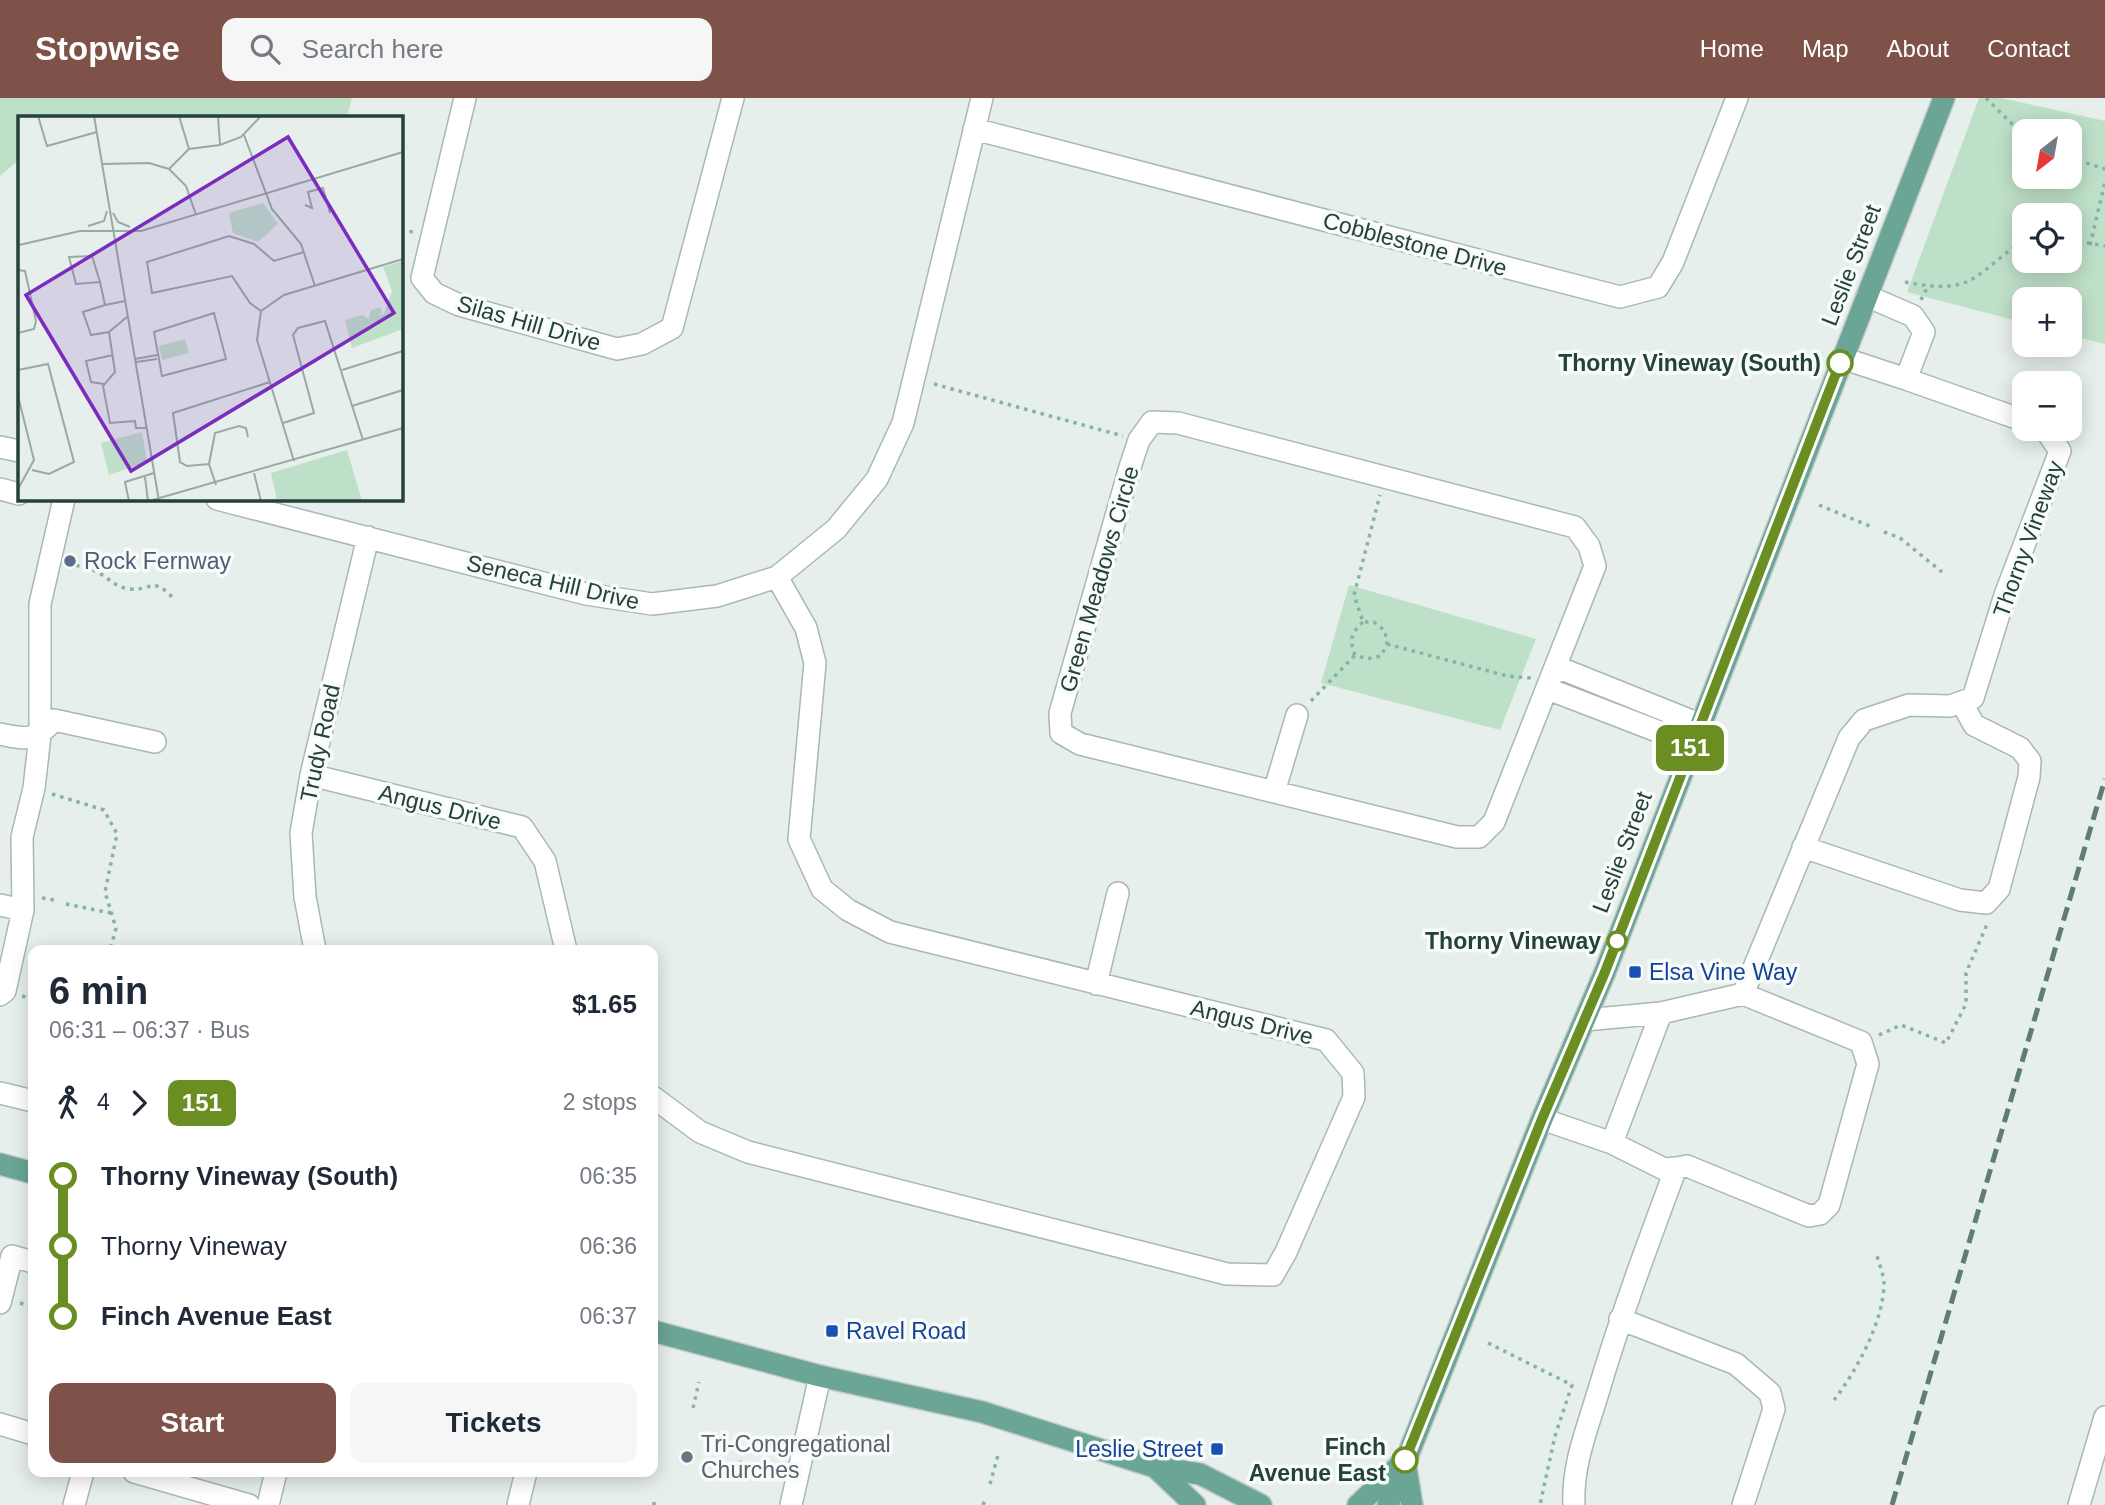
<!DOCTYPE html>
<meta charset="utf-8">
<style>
body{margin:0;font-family:Arial,sans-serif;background:#f6f6f7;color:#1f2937;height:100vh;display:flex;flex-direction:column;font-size:26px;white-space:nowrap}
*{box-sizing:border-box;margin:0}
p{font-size:23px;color:#747a83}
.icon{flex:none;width:38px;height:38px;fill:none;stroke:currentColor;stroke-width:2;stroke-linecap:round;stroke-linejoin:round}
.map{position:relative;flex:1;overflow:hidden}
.sheet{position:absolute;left:28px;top:847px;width:630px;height:532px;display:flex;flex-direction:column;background:#fff;border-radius:14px;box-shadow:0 4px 18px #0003}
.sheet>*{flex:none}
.badge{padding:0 14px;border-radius:10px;font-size:24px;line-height:46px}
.needle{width:46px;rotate:211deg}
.fabs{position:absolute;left:2012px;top:21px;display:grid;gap:14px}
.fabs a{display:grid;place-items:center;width:70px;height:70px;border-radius:14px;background:#fff;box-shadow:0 4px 18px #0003;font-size:35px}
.map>.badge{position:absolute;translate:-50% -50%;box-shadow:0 0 0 4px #fff}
.legs{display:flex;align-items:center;gap:10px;height:77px;padding:0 21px;font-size:23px}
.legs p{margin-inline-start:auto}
.head{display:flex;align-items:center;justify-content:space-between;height:119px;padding:0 21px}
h1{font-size:38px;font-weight:700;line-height:52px}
.primary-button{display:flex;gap:14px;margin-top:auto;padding:14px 21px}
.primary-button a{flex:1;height:80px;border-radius:14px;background:#7f5249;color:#fff;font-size:28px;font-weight:700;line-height:80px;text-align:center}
.primary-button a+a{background:#f6f6f7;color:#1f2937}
ul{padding:0 21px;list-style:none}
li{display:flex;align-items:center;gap:24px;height:70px;font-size:26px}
li i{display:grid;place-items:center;width:10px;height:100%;margin:0 9px;background:currentColor}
li i::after{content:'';width:18px;height:18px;margin:-9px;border:5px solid;border-radius:50%;background:#fff}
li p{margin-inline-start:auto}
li:first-child i{background:linear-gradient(#0000 50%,currentColor 0)}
li:last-child i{background:linear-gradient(currentColor 50%,#0000 0)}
header{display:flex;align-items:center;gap:42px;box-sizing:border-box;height:98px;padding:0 35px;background:#7f5249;color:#fff}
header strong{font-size:33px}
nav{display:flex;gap:38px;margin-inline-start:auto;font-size:24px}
.search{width:490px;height:63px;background:#f6f6f7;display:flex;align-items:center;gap:18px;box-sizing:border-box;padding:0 24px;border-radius:14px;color:#747a83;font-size:26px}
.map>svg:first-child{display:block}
</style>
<header>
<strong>Stopwise</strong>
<div class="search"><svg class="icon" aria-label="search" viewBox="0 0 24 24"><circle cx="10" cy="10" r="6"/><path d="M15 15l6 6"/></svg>Search here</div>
<nav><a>Home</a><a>Map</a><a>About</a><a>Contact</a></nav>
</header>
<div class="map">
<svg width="2105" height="1407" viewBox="0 0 2105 1407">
<rect width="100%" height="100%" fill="#e6efeb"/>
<!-- green -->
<path fill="#bfe0c8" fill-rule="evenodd" d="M0,0H352L347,19H19V62L0,78Z
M1979,0H2001L2105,23V246L2070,237V201H2025V225L1907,194ZM2070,33V79H2025V33ZM2070,117V163H2025V117Z
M1349,487L1536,541L1500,632L1321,585Z"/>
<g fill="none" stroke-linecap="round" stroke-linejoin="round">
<defs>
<path id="minor" d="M465,0L422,180L434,195L459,207L617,251L642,246L672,230L733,0
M974,31L1620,199L1658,189L1673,164L1737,0
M1867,198L1913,218L1924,234L1906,281L2025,323
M1842,260L1906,281
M1152,324L1178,325L1575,429L1589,448L1595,468L1494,724L1479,739H1457L1080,646L1061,635L1060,615L1130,369L1139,342Z
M0,349L19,353
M0,391L19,396
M217,401L586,496L652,506L717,498L777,479L836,431L877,381L903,325L982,0
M1557,569L1699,626
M1548,591L1691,646
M0,636C28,642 34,643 54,622L155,644
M311,677L522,729L545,763L566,852
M1274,694L1297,617
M1803,749L1960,802L1986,805L1999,791L2029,679L2030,663L2020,650L1974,627L1962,605
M0,807L23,812
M315,852L305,799L301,735L311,677L368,439
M1096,886L1118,795
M0,897L5,893L23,812L22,739L34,690L40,637V506L64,401
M1585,922L1661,915L1743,896L1849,640L1864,622L1909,607L1950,608L1973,600L2005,497L2060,353L2045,331
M0,995L33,1003
M653,999L700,1034L748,1054L1227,1176L1273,1177L1286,1154L1354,999L1353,975L1326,942L890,834L848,812L822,791L799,741L815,565L806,530L777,479
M1542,1021L1612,1045L1664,1071L1676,1070C1648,1145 1620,1220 1597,1298C1586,1334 1572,1369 1574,1407
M1612,1045L1661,915
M1676,1070L1687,1068L1809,1118L1820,1116L1829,1107L1868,966L1861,944L1743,896
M0,1205L12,1158L33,1164
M1620,1221L1736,1266L1770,1295L1774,1311L1743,1407
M0,1326L33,1336
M134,1374L249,1407
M74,1407L83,1374
M268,1407L276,1374
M518,1407L526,1374
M791,1407L820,1278
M2079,1407L2105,1319"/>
<path id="major" d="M0,1066L33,1075
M653,1233L820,1278L982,1314L1155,1369L1200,1376L1261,1407
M1405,1364L1412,1407
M1155,1369L1195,1407
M1358,1407L1401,1366
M1388,1407L1542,1021L1605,874L1944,0"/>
</defs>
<!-- minor casing -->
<use href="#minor" stroke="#a8b8b2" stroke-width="24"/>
<!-- major casing -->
<use href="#major" stroke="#c2cac8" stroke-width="24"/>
<!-- path -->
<path stroke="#86b3a5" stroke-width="3.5" stroke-dasharray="3.5 5" stroke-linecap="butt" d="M1986,0L2025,39
M2070,60L2105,71
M401,135L416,133
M2070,142L2105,148
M2090,147L2105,84
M1905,184C1975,198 1973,177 2025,141
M1921,202L1928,188
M934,286L1123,338
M1819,407L1872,429
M1884,434L1900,440L1942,474
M68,465C76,468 87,469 95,473C109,479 113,489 130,491C153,493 152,477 175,502
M1363,524C1351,535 1349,542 1355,557L1367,561L1381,558L1387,546L1385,533L1374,524H1363L1354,497L1380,397
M1387,546L1507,578L1531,580
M1311,603L1355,557
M52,696L104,712L117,736L105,794L116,830L110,852
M42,800L54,802
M66,806L111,815
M22,898L33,901
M1879,937L1901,927L1946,945L1966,906V875L1988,824
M20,1205L33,1209
M1488,1245L1572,1287L1555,1338L1540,1407
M1834,1302C1856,1274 1883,1224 1884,1187C1884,1177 1879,1165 1876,1155
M693,1310L699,1284
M739,1364L771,1374
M990,1386L998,1357
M654,1407V1404
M983,1407L985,1402"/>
<!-- minor -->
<use href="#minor" stroke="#fff" stroke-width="21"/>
<!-- major -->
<use href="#major" stroke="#6aa596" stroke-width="21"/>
<!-- rail -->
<path stroke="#5f7d75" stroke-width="5" stroke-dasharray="14 7" stroke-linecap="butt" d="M1892,1407L2105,681"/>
</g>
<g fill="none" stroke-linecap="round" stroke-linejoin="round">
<defs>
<path id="line-1" d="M1405,1362L1542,1021L1605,874L1840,265"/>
</defs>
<!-- line-1 casing -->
<use href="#line-1" stroke="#fff" stroke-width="16"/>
<!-- line-1 -->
<use href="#line-1" stroke="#6b8e23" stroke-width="10"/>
</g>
<!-- markers -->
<g fill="#fff" stroke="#6b8e23" stroke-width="3.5">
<circle cx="1840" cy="265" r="12"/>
<circle cx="1617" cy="843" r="9"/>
<circle cx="1405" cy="1362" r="12"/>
</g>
<circle fill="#5c6f8a" stroke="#f7fbf9" stroke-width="2.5" cx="70" cy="463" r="7"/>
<g fill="#1a4fb4" stroke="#f7fbf9" stroke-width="2.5">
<rect x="1628" y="867" width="14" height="14" rx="3.5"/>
<rect x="825" y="1226" width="14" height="14" rx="3.5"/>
<rect x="1210" y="1344" width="14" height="14" rx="3.5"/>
</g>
<circle fill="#6b7280" stroke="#f7fbf9" stroke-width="2.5" cx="687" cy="1359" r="7"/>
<g text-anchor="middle" stroke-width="7" stroke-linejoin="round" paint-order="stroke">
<!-- street labels -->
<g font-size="23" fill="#24423a" stroke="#f7fbf9">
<text transform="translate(1415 146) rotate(15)" y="8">Cobblestone Drive</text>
<text transform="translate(1851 167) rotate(-69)" y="8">Leslie Street</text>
<text transform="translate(529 225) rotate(16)" y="8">Silas Hill Drive</text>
<text transform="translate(2028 441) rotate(-70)" y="8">Thorny Vineway</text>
<text transform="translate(1099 481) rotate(-74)" y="8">Green Meadows Circle</text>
<text transform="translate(553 484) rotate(13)" y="8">Seneca Hill Drive</text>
<text transform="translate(320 645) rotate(-78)" y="8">Trudy Road</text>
<text transform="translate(440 709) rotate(14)" y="8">Angus Drive</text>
<text transform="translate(1622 754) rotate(-69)" y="8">Leslie Street</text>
<text transform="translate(1252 924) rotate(14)" y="8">Angus Drive</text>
</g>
<!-- stop labels -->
<g font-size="23" font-weight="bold" fill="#24423a" stroke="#f7fbf9" text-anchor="end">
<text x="1821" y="273">Thorny Vineway (South)</text>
<text x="1601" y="851">Thorny Vineway</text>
<text x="1386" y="1357">Finch<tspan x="1386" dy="26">Avenue East</tspan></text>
</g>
<!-- service labels -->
<g font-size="23" fill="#4e5e75" stroke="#f7fbf9" text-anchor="start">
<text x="84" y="471">Rock Fernway</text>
</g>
<!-- transit labels -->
<g font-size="23" fill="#164399" stroke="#f7fbf9" text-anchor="start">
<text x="1649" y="882">Elsa Vine Way</text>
<text x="846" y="1241">Ravel Road</text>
<text x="1203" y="1359" text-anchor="end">Leslie Street</text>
</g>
<!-- worship labels -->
<g font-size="23" fill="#5b616d" stroke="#f7fbf9" text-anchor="start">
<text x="701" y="1354">Tri-Congregational<tspan x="701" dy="26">Churches</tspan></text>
</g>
</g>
<!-- overview -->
<g transform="translate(18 18)">
<rect width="385" height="385" fill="#e6efeb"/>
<path d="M245,87L260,108L240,126L215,117L211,97ZM385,145V213L334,232L327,204L344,199L351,203L353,194L362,191L364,197L359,199L366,198L374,175L365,151ZM167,223L171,237L144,244L141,230ZM124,316L129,346L91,359L83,327ZM329,334L344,385H259L253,357Z" fill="#bfe0c8"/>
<path fill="none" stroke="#98aaa4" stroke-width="2" d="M20,0L29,30L79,16M76,0L141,385M161,0L171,33M200,0L202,29M297,0H327M226,19L254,93L283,128L297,170M85,48L131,47L151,53L168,70L178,99M151,53L171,33L202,29L223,21L243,0M287,89L294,92L290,76L305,72L312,97M95,97L100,106L112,111M70,110L86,105L89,95M1,129L62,115H123L385,36M0,154L7,155L18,205L16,213L0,217M82,166L58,168L51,141L74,140L82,166L87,189L107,185M87,189L65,196L73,219L91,216M243,195L232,187L214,160L134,177L129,146L211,120L236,128L256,145L286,136M196,197L208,243L144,260L136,216ZM109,201L91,216L97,256L85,270L92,307L117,305L118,312H128M117,243L139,239M118,246L139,243M0,254L30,248L56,346L31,358L14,354M324,254L385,235M86,268L73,266L68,245L95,239M0,280L16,344L0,373M334,290L385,274M265,307L296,297L275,219L280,212L307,205L345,324M276,345L239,224L243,195L266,179L385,143M191,348L197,317L221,310L228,312L230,321M236,357L243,385M127,361L130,385M198,369L191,348L169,350L162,346L155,297L252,266M111,385L107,366L136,357M131,385L385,312"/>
<path fill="#7b2cbf" fill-opacity="0.15" stroke="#7b2cbf" stroke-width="3.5" d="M270,21L376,197L113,355L8,179Z"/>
<rect width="385" height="385" fill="none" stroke="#24423a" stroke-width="3.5"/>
</g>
</svg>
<div class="fabs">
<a><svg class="needle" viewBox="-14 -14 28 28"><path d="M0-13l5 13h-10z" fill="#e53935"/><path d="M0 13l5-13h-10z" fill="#747a83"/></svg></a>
<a><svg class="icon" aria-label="locate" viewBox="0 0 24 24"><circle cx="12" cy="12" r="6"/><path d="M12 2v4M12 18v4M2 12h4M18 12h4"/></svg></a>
<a>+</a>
<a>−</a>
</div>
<b class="badge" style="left:1690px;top:650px;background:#6b8e23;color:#fff">151</b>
<section class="sheet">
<div class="head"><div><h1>6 min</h1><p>06:31 – 06:37 · Bus</p></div><b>$1.65</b></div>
<div class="legs"><svg class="icon" aria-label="walk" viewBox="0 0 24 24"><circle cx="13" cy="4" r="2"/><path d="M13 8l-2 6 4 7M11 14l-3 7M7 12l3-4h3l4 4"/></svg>4<svg class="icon" aria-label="forward" viewBox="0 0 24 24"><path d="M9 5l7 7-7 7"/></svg><b class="badge" style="background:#6b8e23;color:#fff">151</b><p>2 stops</p></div>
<ul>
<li><i style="color:#6b8e23"></i><b>Thorny Vineway (South)</b><p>06:35</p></li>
<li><i style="color:#6b8e23"></i><span>Thorny Vineway</span><p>06:36</p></li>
<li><i style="color:#6b8e23"></i><b>Finch Avenue East</b><p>06:37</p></li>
</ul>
<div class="primary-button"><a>Start</a><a>Tickets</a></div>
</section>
</div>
